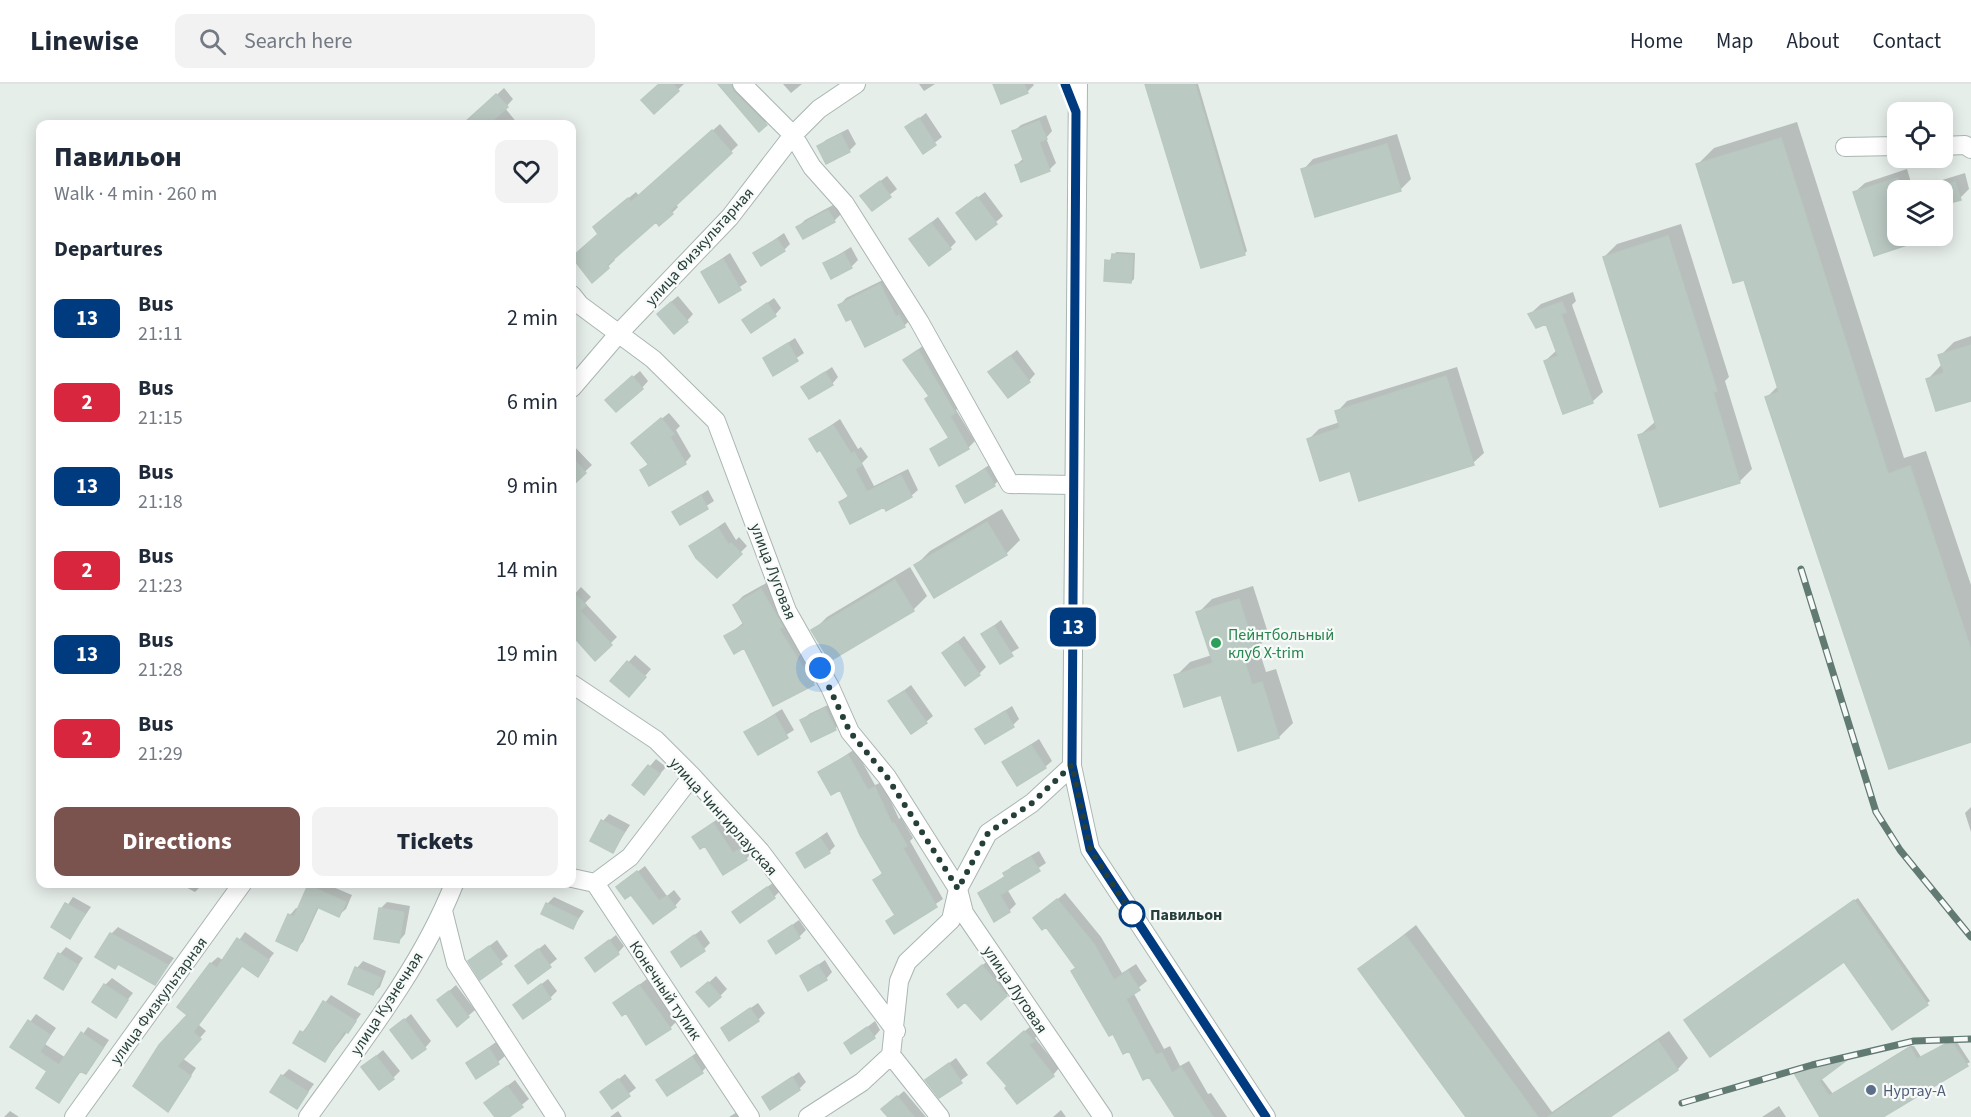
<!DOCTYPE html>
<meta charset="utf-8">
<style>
body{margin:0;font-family:"Source Sans 3",sans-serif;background:#f2f2f3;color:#1f2937;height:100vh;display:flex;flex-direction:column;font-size:22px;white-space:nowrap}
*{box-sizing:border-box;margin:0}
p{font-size:20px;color:#747a83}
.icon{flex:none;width:33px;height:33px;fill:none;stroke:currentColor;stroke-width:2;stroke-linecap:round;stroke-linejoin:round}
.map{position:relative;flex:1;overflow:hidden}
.panel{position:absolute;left:36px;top:36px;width:540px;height:768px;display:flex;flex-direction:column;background:#fff;border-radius:12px;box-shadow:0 3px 15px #0003}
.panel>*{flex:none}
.badge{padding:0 12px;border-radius:9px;font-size:21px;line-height:39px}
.controls{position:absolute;left:1887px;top:18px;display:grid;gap:12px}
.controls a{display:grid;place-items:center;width:66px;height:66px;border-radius:12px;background:#fff;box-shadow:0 3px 15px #0003;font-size:30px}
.you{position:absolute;width:30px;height:30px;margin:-15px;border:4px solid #fff;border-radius:50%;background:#1a73e8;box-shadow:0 0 0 9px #1a73e833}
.map>.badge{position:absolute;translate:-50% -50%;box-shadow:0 0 0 3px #fff}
h2{padding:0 18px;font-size:22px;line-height:54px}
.round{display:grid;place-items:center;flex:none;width:63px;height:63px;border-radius:12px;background:#f2f2f3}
.summary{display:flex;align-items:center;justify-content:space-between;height:102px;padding:0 18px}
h1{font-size:28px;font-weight:800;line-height:45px}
.button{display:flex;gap:12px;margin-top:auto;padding:12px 18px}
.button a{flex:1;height:69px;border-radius:12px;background:#7a524e;color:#fff;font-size:24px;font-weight:800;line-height:69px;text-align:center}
.button a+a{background:#f2f2f3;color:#1f2937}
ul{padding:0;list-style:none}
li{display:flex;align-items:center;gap:18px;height:84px;padding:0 18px}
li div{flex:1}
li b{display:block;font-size:22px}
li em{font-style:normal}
li .badge{min-width:66px;font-weight:700;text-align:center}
header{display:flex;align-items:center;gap:36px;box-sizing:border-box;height:84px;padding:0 30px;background:#fff;border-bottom:2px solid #e0e1e3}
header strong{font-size:28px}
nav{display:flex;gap:33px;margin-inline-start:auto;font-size:21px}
.search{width:420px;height:54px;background:#f2f2f3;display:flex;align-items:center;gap:15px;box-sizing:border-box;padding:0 21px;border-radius:12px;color:#747a83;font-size:22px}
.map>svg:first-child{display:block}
</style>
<header>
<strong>Linewise</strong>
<div class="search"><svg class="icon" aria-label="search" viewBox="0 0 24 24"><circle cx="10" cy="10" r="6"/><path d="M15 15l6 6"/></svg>Search here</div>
<nav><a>Home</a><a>Map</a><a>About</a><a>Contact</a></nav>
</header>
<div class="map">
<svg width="1971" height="1033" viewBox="0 0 1971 1033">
<rect width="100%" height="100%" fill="#e6eeea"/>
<!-- shadow -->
<path fill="#0003" d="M661,0H684L654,28Z
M720,0H740L772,33L759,45Z
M783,0H802L791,9Z
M919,0H935L924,7Z
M995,0H1033L1034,1L1027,8Z
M1146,0H1198L1247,167L1244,170Z
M504,4L513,15L505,24L518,40H472L469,37Z
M926,29L942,53L923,68L907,44Z
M1046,31L1052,47L1046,54L1056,79L1049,86L1016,81L1024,74L1014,47L1021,41Z
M1797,38L1904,374L1926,367L1971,501V656L1767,313L1779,301L1745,194L1698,80L1714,64Z
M720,40L738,61L676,120L678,123L672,129L656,136L613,174L615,176L593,197L601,137L636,108L639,112Z
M848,45L856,60L849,67L819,62L826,56Z
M1397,50L1411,95L1400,106L1303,86L1313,75Z
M1907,85L1913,105L1965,89L1969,105L1960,114L1942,106H1898V152H1921L1917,156L1875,170L1855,108L1865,99Z
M887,92L897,105L872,125L869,106Z
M985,108L1003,132L977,154L965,123Z
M835,120L841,130L834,137L798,143L805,136Z
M938,133L956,158L950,164L918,149Z
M1681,140L1729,293L1725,297L1752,385L1739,398L1640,351L1656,337L1604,173L1617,160Z
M784,149L790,160L784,166L755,169Z
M851,163L858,176L851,183L825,179Z
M1116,168L1135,169L1134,195L1131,198L1107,177L1113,174Z
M730,169L747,198L719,217L702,188Z
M887,194L911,235L904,242L866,261L852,233L840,221L846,214Z
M1573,208L1576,217L1572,221L1603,308L1592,318L1545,277L1557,266L1547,238L1530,230L1541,220Z
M678,212L693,230L687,237L665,223Z
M774,214L781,224L775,231L744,236Z
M1971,252V315L1928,295L1942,280L1940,272L1954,258Z
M795,254L804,269L774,289L765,274Z
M925,260L961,321L956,326L975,357L968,364L931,366L950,352L930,312L905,276Z
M1017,266L1035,290L1029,297L990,288Z
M832,283L838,293L832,300L803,303Z
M1457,283L1484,369L1473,379L1351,385L1308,356L1319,345L1340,338L1337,328L1347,317Z
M640,287L648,297L642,304L614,309Z
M669,329L680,342L676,346L691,372L685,379L641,386L649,379L640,352Z
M840,335L858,365L861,363L868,373L862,379L874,402L908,385L918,406L911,412L884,421L840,418L849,411L821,364L811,355Z
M572,360L592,381L572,400Z
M992,379L1001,394L994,401L958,402Z
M708,406L714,417L680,439L674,428Z
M1002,425L1020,456L1006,470L916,481L930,467Z
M725,438L736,456L739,453L747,462L717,492L691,462Z
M910,483L927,512L913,526L813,547L827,533Z
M770,497L822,591L813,600L726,553L744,538L734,521L743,512Z
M1253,502L1269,552L1258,563L1266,588L1276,585L1293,639L1279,653L1221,609L1176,592L1190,578L1212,571L1198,529L1212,515Z
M581,503L591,513L585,519L617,553L595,575L572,549V513Z
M1001,536L1019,564L999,576L983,550Z
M964,552L986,583L979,590L944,569Z
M635,571L651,585L635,604L612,596Z
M911,601L933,632L926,638L890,617Z
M832,619L841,638L835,645L802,637L809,630Z
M1012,622L1019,635L1013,641L977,645Z
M782,625L794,646L758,669L746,648Z
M1039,655L1052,677L1045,683L1004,678Z
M855,665L875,701L882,698L899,735L901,733L913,754L910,757L943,815L894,848L888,837L896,829L875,796L883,788L841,704L819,689Z
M656,675L666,683L644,709L634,701Z
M1971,723V748L1965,729Z
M609,730L630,741L613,767L603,737Z
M720,733L741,763L747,759L753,768L746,775L694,753Z
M827,748L835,762L829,768L798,769Z
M1039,767L1046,779L1007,805L1016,820L1009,827L980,809L1006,791L1011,783Z
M645,782L667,812L674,806L681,815L675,822L618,803Z
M774,798L781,806L774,813L734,828Z
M180,800H203L195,808Z
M312,800H326L352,811L346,825L339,831L319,823L303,858L296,865L278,856L290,831L296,824L299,825Z
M1065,809L1101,853L1122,889L1136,880L1147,897L1133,908L1164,965L1170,962L1180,982L1189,977L1208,1010L1211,1009L1227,1033H1177L1130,965L1114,948L1073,887L1077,883L1046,841L1035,834Z
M73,813L91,823L70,853L53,843Z
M554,813L584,827L573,843L547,820Z
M1858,814L1930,917L1892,944L1845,876L1689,933Z
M387,818L410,822L405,850L399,857L380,825Z
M799,836L806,846L799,853L770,857Z
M1416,841L1552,1028L1669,947L1688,974L1678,985L1608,1033H1468L1360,885Z
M118,843L174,874L155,900L120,879L115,884L111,850Z
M701,846L710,859L704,865L672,868Z
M245,848L274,869L257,891L243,881L199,941L206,947L182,974L196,984L168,1026L135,1002L189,930L179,923L211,879L218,873L224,877Z
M616,851L624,862L618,869L587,874Z
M497,856L508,872L481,894L470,877Z
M545,860L557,875L528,898L516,883Z
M66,863L83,874L63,904L60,870Z
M990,875L1013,904L1006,911L956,903Z
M825,876L832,888L826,895L802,892Z
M363,877L386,887L380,903L373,909L357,884Z
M716,892L727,905L720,912L705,902Z
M112,894L133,909L115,932L105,901Z
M548,895L557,907L550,914L515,921Z
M647,895L676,938L670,944L626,927L615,919Z
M456,901L475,926L468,932L439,916Z
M331,911L361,930L325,977L295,958Z
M758,919L765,929L758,936L722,944Z
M36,930L56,944L45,960L66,974L88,943L109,956L92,982L85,988L82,986L59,1017L50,987L12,962Z
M411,930L431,957L425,964L392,946Z
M875,937L880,946L874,953L846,960Z
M1032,941L1039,950L1035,954L1059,984L1053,991L1009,1002L996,972Z
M1955,955L1970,978L1880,1033H1822L1796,990L1846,975L1821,994L1833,1010L1910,962H1914L1921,973Z
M496,958L505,972L498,978L467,979Z
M383,966L400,987L393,994L363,983Z
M699,967L708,981L702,988L658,996Z
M956,974L968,991L940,1012L927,996Z
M289,985L314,1000L297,1023L282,992Z
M799,988L806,998L799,1005L764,1013Z
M625,990L636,1004L612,1023L602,1009Z
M515,996L529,1015L507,1033H497L493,1013Z
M904,1007L926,1033H890V1019Z
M1779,1022L1786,1033H1762Z
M1061,1026L1066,1033H1053Z
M10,1027L19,1033H4Z
M618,1027L622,1033H610Z
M739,1027L743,1033H729Z"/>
<!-- building -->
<path fill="#bbc9c3" stroke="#b9c8c1" stroke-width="1.5" d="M659,0H673L679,7L654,30L641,16Z
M718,0H731L734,8L767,41L759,48Z
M993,0H1024L1028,9L1001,20Z
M1145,0H1195L1245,171L1201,184Z
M496,10L508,23L489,40H463Z
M919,34L936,61L923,70L905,43Z
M1039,37L1047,55L1039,58L1050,87L1021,98L1015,81L1024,78L1012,47Z
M712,46L732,69L670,127L673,130L659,142L656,138L607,181L609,184L592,199L572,173L598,150L593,143L628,114L631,118Z
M841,50L850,68L826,80L817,62Z
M1781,54L1888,390L1910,382L1971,566V658L1889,685L1765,313L1779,308L1744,196L1733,199L1696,80Z
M1387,60L1401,107L1315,133L1301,85Z
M1898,94V152H1928V154L1874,172L1853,108Z
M880,97L891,113L872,127L860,112Z
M1955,98L1961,116L1942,121V102Z
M977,113L997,140L976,156L956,129Z
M828,126L835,138L803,155L796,143Z
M931,139L951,165L929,182L909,155Z
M1668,152L1717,307L1713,308L1740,399L1660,423L1638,351L1657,345L1603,173Z
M777,155L785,167L761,182L753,169Z
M844,169L852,184L831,195L823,179Z
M1112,170L1133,171L1131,199L1104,197L1105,176L1111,177Z
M723,175L741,206L719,219L701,188Z
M880,200L896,233L899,231L905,243L865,263L851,235L846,237L838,221Z
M671,218L688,238L674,250L657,230Z
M1562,218L1566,228L1561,230L1593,319L1563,330L1544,277L1558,272L1546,240L1536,244L1528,230Z
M767,219L776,232L751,249L742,236Z
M788,259L798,277L773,292L763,274Z
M1971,261V317L1936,327L1926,295L1944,289L1938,271Z
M918,266L955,329L950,332L969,365L939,382L930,365L949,354L925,315L929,312L903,276Z
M1010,272L1030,298L1008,314L988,288Z
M825,288L833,301L809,315L801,303Z
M632,292L643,305L616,328L605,316Z
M1446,292L1474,381L1359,417L1350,387L1320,397L1307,355L1340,344L1335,327Z
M661,334L674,350L670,353L686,380L649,402L640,386L649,381L631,359Z
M833,341L851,370L854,368L862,381L855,385L867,408L901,391L912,413L886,427L884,423L850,440L839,418L849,413L820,366L817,368L809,355Z
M572,373L586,389L572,402Z
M985,385L995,402L965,419L956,402Z
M701,411L708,425L680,441L672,428Z
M987,438L1007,471L934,514L914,481Z
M718,444L729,461L731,459L742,470L717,494L696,474L689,462Z
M895,496L914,527L830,577L811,546Z
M761,505L783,543L779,545L814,601L773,622L744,564L734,570L724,552L744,541L733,521Z
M572,507L586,521L580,527L612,561L595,577L572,551Z
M1239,515L1255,568L1243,572L1252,601L1262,598L1279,654L1238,667L1221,611L1184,623L1174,591L1213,579L1196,528Z
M994,542L1013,572L1000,580L981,550Z
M957,558L980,591L965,602L942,569Z
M627,577L646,593L629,613L610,597Z
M904,607L927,639L911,650L888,617Z
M825,624L836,646L811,658L800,636Z
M1005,627L1014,643L985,660L975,645Z
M775,631L788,654L758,671L744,648Z
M1031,661L1046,684L1017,702L1002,678Z
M848,671L868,706L875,703L892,740L894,739L907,762L903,764L937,823L894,850L886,837L895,831L873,796L883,790L860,751L840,706L831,711L818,688Z
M648,681L660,690L644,711L632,701Z
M601,736L624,748L613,769L590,757Z
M713,739L733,769L740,765L747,776L723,791L705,762L700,765L692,753Z
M820,754L830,769L805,784L796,769Z
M1031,773L1040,787L1000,811L1010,828L994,838L978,809L1005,793L1003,789Z
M637,787L659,817L667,812L676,823L653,840L631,811L625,815L616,803Z
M308,801L346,818L339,833L317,823L297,867L276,857L288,830L294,833Z
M767,803L775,814L740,839L732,828Z
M1057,815L1094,860L1114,896L1128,887L1140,906L1126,915L1156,971L1162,969L1172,989L1181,983L1213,1033H1175L1149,993L1143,996L1129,967L1123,970L1113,950L1109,952L1071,887L1076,884L1046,843L1042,846L1033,834Z
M1854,816L1928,921L1892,946L1844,878L1710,973L1684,936Z
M65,819L85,830L70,855L51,843Z
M546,819L578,834L573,845L541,830Z
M379,824L404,828L399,859L374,855Z
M792,841L800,854L776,870L768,857Z
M110,849L168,881L155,901L118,880L115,885L95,873Z
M694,851L705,867L681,883L671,868Z
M1405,851L1538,1033H1466L1358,885Z
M237,854L269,876L258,893L242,882L193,948L201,955L177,982L191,992L168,1028L133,1002L159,961L187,931L177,923L210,879L217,884Z
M609,856L619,870L595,888L585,874Z
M489,862L502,880L480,896L468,877Z
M538,865L551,883L528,900L515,882Z
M58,869L78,881L63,906L44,894Z
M818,881L827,896L808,907L800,892Z
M982,881L1007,912L981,936L965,918L958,924L947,910Z
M355,883L381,894L373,911L348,900Z
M708,898L721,913L709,923L696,908Z
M104,900L128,916L116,934L92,918Z
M541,900L551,915L523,935L513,921Z
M639,901L671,945L646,961L626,929L622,932L613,919Z
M449,907L469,933L457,943L437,916Z
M323,917L356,937L348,949L344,947L325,978L293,959L300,947L304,949Z
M750,924L759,937L729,957L721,944Z
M404,935L426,965L412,975L390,946Z
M28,936L50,951L40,968L59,981L81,948L103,964L86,990L80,987L59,1019L36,1004L47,987L10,963Z
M867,943L875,954L851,970L844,959Z
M1024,947L1034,957L1029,961L1054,992L1017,1020L1005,1004L1007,1002L987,979Z
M1658,957L1678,986L1610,1033H1548Z
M1951,957L1968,982L1883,1033H1820L1794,989L1847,976L1819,997L1829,1012L1910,963L1917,975Z
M489,964L499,980L476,995L466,979Z
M376,972L394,995L379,1006L361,983Z
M692,973L703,989L667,1012L656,996Z
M949,979L962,999L939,1014L925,996Z
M281,991L308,1008L297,1025L270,1008Z
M792,993L800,1006L770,1026L762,1013Z
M618,995L630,1012L612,1025L600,1008Z
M507,1002L523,1023L509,1033H495L484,1019Z
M897,1012L914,1033H888L881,1025Z"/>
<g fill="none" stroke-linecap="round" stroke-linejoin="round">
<defs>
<path id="minor" d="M742,0L793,51L812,83L845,120L919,237L1010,400L1073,401
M1078,0L1072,682L1090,765L1266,1033
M1942,62L1965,61L1971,65
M1845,63L1898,62
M572,211L580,221L653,275L716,337L787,527L830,603L850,648L887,693L958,805L964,829L1103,1033
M572,304L620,248L730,133L793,51L819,25L856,0
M572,600L656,656L692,692L760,767L896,947
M572,794L595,799L750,1033
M595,799L630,773L692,692
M443,827L456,879L556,1033
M891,971L940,1033
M74,1033L242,800
M308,1033C361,959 421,884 454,800
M808,1033L862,998L891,971L899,897L907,878L951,836L958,805L988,749L1032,719L1072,682"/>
</defs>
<!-- minor casing -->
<use href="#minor" stroke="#a9b6b1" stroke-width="20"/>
<!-- minor -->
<use href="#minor" stroke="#fff" stroke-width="18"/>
<defs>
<path id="rail" d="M1801,485L1876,728L1900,766L1971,853
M1682,1019L1812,981L1914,957L1971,955"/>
</defs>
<!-- rail casing -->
<use href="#rail" stroke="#617b73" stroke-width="7"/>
<!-- rail -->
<use href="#rail" stroke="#f7faf9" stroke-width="4.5" stroke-dasharray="14" stroke-linecap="butt"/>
</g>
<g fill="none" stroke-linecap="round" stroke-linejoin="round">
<defs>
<path id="line" d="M1065,0L1076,28L1072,681L1090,765L1266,1033"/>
</defs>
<!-- line casing -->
<use href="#line" stroke="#fff" stroke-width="14"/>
<!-- line -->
<use href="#line" stroke="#003b80" stroke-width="9"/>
<!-- walk -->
<path stroke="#263f38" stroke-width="6" stroke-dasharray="0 10.8" d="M820,584L850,648L887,693L958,805L988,749L1032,719L1072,681L1090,765L1132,830"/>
</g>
<!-- markers -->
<circle fill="#2e9e5b" stroke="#f7faf9" stroke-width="2" cx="1216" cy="559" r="6"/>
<circle fill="#fff" stroke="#003b80" stroke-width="3" cx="1132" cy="830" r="12"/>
<circle fill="#5c6f8a" stroke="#f7faf9" stroke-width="2" cx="1871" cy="1006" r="6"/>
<g text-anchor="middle" stroke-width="4.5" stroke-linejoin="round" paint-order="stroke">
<!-- street labels -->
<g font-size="16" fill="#263f38" stroke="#f7faf9">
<text transform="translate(699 162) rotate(-48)" y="6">улица Физкультарная</text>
<text transform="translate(774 487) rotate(69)" y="6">улица Луговая</text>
<text transform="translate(724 732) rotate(48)" y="6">улица Чингирлауская</text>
<text transform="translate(1016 905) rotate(56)" y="6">улица Луговая</text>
<text transform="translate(666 906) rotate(56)" y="6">Конечный тупик</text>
<text transform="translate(158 916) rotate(-54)" y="6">улица Физкультарная</text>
<text transform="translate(386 919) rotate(-57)" y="6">улица Кузнечная</text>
</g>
<!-- leisure labels -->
<g font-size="16" fill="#27864d" stroke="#f7faf9" text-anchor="start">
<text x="1228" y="556">Пейнтбольный<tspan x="1228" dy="18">клуб X-trim</tspan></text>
</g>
<!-- stop labels -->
<g font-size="16" font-weight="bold" fill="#263f38" stroke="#f7faf9" text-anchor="start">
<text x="1150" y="836">Павильон</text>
</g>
<!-- service labels -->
<g font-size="16" fill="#4e5e75" stroke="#f7faf9" text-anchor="start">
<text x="1883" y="1012">Нуртау-А</text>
</g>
</g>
</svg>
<div class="controls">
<a><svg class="icon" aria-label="locate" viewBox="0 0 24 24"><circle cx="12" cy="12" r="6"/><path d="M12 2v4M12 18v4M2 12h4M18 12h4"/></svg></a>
<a><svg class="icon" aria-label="layers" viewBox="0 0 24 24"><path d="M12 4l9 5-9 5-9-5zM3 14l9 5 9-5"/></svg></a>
</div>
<div class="you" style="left:820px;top:584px"></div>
<b class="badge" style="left:1073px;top:543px;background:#003b80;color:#fff">13</b>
<section class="panel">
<div class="summary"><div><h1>Павильон</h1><p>Walk · 4 min · 260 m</p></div><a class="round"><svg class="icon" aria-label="heart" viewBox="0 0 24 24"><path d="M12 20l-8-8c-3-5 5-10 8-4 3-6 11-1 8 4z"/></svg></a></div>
<h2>Departures</h2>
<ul>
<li><span class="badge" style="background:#003b80;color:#fff">13</span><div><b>Bus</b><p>21:11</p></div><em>2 min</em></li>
<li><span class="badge" style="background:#d7263d;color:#fff">2</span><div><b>Bus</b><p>21:15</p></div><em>6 min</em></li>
<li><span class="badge" style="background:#003b80;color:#fff">13</span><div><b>Bus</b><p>21:18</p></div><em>9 min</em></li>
<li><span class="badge" style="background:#d7263d;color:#fff">2</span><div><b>Bus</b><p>21:23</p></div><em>14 min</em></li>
<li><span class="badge" style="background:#003b80;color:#fff">13</span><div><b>Bus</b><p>21:28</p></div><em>19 min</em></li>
<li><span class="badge" style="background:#d7263d;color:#fff">2</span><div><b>Bus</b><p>21:29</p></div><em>20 min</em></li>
</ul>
<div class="button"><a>Directions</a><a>Tickets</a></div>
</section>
</div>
